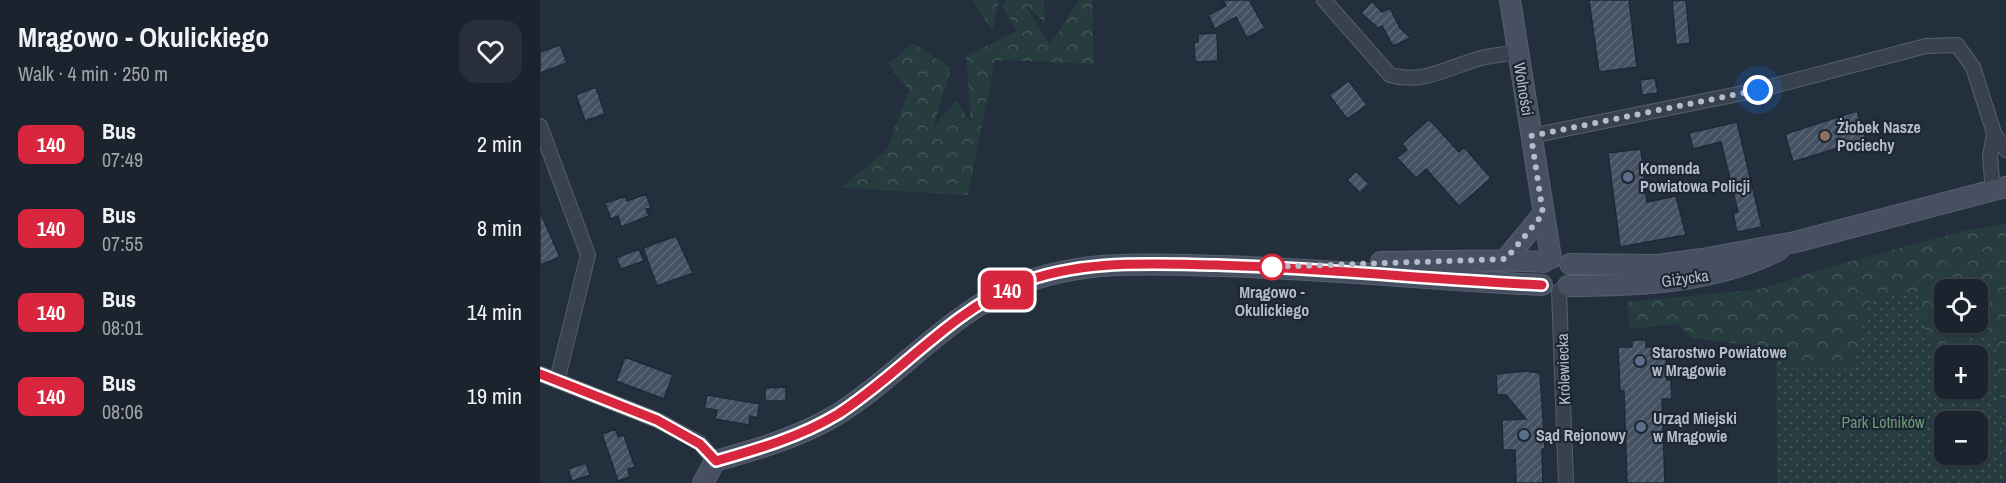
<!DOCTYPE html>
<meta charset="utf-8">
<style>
body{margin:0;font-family:"Archivo Narrow",sans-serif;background:#282f3a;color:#f1f3f6;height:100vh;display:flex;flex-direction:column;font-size:22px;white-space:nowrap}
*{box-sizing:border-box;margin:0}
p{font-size:20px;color:#a0a4aa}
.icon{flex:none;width:33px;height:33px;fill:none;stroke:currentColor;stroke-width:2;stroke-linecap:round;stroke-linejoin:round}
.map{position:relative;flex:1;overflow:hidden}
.details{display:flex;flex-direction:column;background:#1b232e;width:540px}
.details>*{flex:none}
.badge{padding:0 12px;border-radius:9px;font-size:21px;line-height:39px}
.fabs{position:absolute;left:1394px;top:279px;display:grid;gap:12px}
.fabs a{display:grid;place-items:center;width:54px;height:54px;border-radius:12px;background:#1b232e;box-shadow:0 2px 4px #0004,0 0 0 2px #39404a;font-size:30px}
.you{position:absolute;width:30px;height:30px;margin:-15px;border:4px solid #fff;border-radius:50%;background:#1a73e8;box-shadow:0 0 0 9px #1a73e833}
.map>.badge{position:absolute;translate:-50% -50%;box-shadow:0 0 0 3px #fff}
.round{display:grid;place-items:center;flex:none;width:63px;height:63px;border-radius:18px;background:#282f3a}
.head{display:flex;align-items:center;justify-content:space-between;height:102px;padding:0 18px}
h1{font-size:28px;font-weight:800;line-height:45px}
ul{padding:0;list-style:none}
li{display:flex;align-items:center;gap:18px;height:84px;padding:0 18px}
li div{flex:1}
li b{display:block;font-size:22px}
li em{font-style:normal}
li .badge{min-width:66px;font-weight:700;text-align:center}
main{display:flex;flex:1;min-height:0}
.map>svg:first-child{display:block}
</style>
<main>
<section class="details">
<div class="head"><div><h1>Mrągowo - Okulickiego</h1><p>Walk · 4 min · 250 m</p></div><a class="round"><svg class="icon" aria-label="heart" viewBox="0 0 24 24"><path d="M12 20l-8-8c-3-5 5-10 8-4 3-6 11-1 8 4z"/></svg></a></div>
<ul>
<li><span class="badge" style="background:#d7263d;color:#fff">140</span><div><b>Bus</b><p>07:49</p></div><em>2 min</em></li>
<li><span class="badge" style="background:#d7263d;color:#fff">140</span><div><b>Bus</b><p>07:55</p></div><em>8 min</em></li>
<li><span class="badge" style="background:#d7263d;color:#fff">140</span><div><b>Bus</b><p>08:01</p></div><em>14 min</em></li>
<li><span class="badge" style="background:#d7263d;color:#fff">140</span><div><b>Bus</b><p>08:06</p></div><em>19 min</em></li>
</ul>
</section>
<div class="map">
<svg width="1466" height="483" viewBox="0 0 1466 483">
<defs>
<pattern id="forest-crowns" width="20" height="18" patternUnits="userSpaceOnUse" patternTransform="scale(1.5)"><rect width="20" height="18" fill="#263c3f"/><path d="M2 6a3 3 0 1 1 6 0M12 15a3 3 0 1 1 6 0" fill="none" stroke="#435659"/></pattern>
<pattern id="park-dots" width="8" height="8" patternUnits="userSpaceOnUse" patternTransform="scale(1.5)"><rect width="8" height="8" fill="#263c3f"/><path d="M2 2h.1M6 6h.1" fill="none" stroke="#435659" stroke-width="1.8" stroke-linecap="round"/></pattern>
<pattern id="building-hatch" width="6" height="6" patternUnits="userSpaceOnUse" patternTransform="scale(1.5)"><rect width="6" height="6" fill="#455162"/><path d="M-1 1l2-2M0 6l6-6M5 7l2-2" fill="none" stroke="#5d6877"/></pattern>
</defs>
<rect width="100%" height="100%" fill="#242f3e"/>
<!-- forest -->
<path fill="url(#forest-crowns)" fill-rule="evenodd" d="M432,0H459L453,31Z
M467,0H504L505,23L485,4L510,45L539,0H552L554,64L455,60L428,195L301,188L347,149L369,90L348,64L373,43L411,68L393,127L416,101L431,123L426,56L477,31L462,6Z
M1466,224V474L1455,335L1431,338L1403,356L1385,328L1378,292L1313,369H1250L1227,347L1151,338L1138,324L1090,329L1087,302L1220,289L1290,267L1423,231ZM1404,290H1437V322H1404Z"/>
<!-- park -->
<path fill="url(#park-dots)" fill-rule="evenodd" d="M1353,292H1378L1385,328L1404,356V388H1437V356L1405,355L1431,338L1455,335L1466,483H1237L1236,356L1250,369H1313L1328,304ZM1404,422H1437V454H1404Z"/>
<!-- building -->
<path fill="url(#building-hatch)" stroke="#1f2835" stroke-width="1.5" d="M683,0H709L725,28L707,38L696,17L675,29L668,15L686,6Z
M1049,0H1089L1097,67L1059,72Z
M1146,0L1150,43L1136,45L1132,1Z
M832,1L842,12L850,8L860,28L871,38L853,46L842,26L838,28L821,13Z
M677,33L678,61L655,62L654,42H658V34Z
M20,45L27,63L0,73V52Z
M1115,78L1118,93L1102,95L1100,80Z
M809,81L827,105L807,119L789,95Z
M56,87L65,114L45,121L36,95Z
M1317,111L1326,139L1253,162L1245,134Z
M889,119L919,152L924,147L951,178L919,206L886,169L876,178L857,158L867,150L862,144Z
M1197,122L1222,227L1197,232L1193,213L1198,212L1181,142L1153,149L1149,133Z
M1101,149L1107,202L1136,196L1146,235L1080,247L1068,153Z
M816,171L829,184L820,193L807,180Z
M106,194L111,208L106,209L109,216L81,227L78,216L71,219L65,203L86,196L87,201Z
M0,212L20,257L0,265Z
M136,236L153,273L117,286L103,248Z
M99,249L104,261L81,269L76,258Z
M1092,340H1106V347H1126L1127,380H1131L1132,399H1122L1125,483H1087L1084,391H1080L1078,347H1092Z
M85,357L133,375L124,399L76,381Z
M985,371L1000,373L1005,449H1002L1003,483H976L975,450H963L962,420L986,419L966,395H957L956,374Z
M246,387V401H225V388Z
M167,395L220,404L217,418L210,416L209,425L175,419L177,410L164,408Z
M76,429L78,437L84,435L95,467L88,469L90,477L78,481L62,434Z
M46,463L50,475L32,481L28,469Z"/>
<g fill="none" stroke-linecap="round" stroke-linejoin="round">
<defs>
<path id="street" d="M784,0L850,75C885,85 912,65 945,57C956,55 967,54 978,52
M0,126L48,255L17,381
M991,136L1218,90L1386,46L1417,45L1433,67L1454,133L1466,150
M1453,191L1450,157L1454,133
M1019,291L1026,483
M0,374L117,420L160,443L175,461"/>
<path id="secondary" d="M970,0L1011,258
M966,259L1003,214
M841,262C896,262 950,258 1004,262
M1030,264L1118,265L1162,259L1255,242L1466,187
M1028,286C1100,286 1174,283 1239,250
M163,483L175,461C218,449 260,437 298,414C360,375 409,313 478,285C542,259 613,264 680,266C788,269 895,280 1002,285"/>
</defs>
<!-- street casing -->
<use href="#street" stroke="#565f6c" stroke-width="16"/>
<!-- secondary casing -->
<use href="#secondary" stroke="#565f6c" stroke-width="22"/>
<!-- street -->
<use href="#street" stroke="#38414e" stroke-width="14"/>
<!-- secondary -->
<use href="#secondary" stroke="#465061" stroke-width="20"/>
</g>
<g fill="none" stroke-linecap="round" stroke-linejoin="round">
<defs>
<path id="line" d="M0,374L117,420L160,444L176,461C218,449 260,437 298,414C360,374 409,313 478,284C541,259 610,264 676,265C785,268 893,280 1002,285"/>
</defs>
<!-- line casing -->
<use href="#line" stroke="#fff" stroke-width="14"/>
<!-- line -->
<use href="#line" stroke="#d7263d" stroke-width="9"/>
<!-- walk -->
<path stroke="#b4bcc9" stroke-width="6" stroke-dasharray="0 10.8" d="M732,267H729L966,259L1003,214L991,136L1218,90"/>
</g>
<!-- markers -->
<circle fill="#8d6e63" stroke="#1d2633" stroke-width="2" cx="1285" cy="136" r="6"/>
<g fill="#5c6f8a" stroke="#1d2633" stroke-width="2">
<circle cx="1088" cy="177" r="6"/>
<circle cx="1100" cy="361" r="6"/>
<circle cx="1101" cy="427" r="6"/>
<circle cx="984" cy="435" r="6"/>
</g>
<circle fill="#fff" stroke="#d7263d" stroke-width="3" cx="732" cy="267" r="12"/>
<g text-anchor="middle" stroke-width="4.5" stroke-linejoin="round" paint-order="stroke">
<!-- street labels -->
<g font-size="16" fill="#b4bcc9" stroke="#1d2633">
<text transform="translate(984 89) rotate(81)" y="6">Wolności</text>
<text transform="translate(1145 278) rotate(-8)" y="6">Giżycka</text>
<text transform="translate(1023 369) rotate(-92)" y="6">Królewiecka</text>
</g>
<!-- poi labels -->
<g font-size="16" font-weight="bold" fill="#b4bcc9" stroke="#1d2633" text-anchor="start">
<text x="1297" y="133">Żłobek Nasze<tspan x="1297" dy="18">Pociechy</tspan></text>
<text x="1100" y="174">Komenda<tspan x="1100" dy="18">Powiatowa Policji</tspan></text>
<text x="1112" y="358">Starostwo Powiatowe<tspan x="1112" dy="18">w Mrągowie</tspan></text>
<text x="1113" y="424">Urząd Miejski<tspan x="1113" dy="18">w Mrągowie</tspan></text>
<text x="996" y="441">Sąd Rejonowy</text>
</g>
<!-- stop labels -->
<g font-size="16" font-weight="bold" fill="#b4bcc9" stroke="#1d2633">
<text x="732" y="298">Mrągowo -<tspan x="732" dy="18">Okulickiego</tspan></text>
</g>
<!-- park labels -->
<g font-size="16" fill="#6b9a76" stroke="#1d2633">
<text x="1343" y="428">Park Lotników</text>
</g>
</g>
</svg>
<div class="fabs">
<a><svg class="icon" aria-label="locate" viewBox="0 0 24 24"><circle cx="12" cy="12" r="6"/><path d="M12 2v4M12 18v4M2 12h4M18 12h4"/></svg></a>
<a>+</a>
<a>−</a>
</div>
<div class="you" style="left:1218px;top:90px"></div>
<b class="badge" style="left:467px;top:290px;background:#d7263d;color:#fff">140</b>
</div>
</main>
